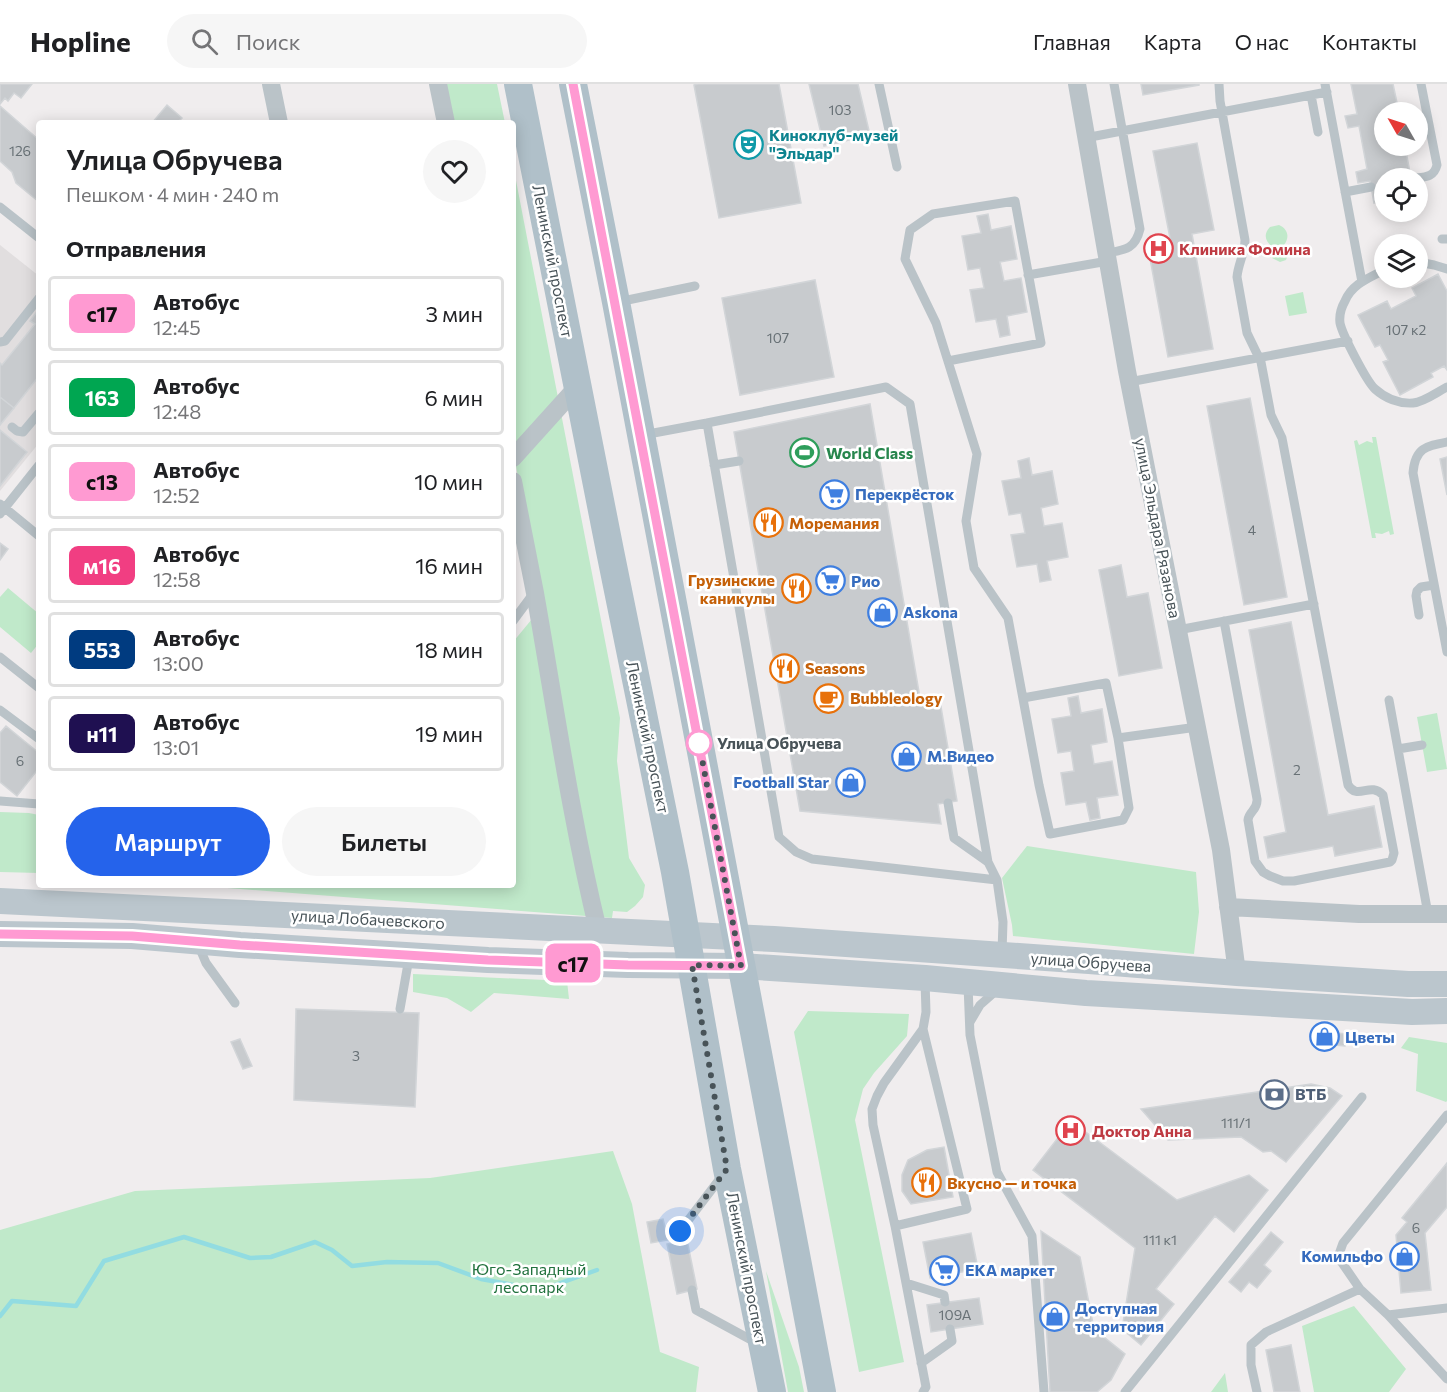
<!DOCTYPE html>
<html lang="ru">
<meta charset="utf-8">
<style>
body{margin:0;font-family:Commissioner,sans-serif;background:#f6f6f6;color:#202124;height:100vh;display:flex;flex-direction:column;font-size:22px;white-space:nowrap}
*{box-sizing:border-box;margin:0}
p{font-size:20px;color:#757577}
.icon{flex:none;width:33px;height:33px;fill:none;stroke:currentColor;stroke-width:2;stroke-linecap:round;stroke-linejoin:round}
.map{position:relative;flex:1;overflow:hidden}
.panel{position:absolute;left:36px;top:36px;width:480px;height:768px;display:flex;flex-direction:column;background:#fff;border-radius:6px;box-shadow:0 3px 15px #0003}
.panel>*{flex:none}
.badge{padding:0 12px;border-radius:9px;font-size:21px;line-height:39px}
.needle{width:39px;rotate:309deg}
.fabs{position:absolute;left:1374px;top:18px;display:grid;gap:12px}
.fabs a{display:grid;place-items:center;width:54px;height:54px;border-radius:50%;background:#fff;box-shadow:0 3px 15px #0003;font-size:30px}
.you{position:absolute;width:30px;height:30px;margin:-15px;border:4px solid #fff;border-radius:50%;background:#1a73e8;box-shadow:0 0 0 9px #1a73e833}
.map>.badge{position:absolute;translate:-50% -50%;box-shadow:0 0 0 3px #fff}
h2{padding:0 30px;font-size:22px;line-height:54px}
.round{display:grid;place-items:center;flex:none;width:63px;height:63px;border-radius:32px;background:#f6f6f6}
.summary{display:flex;align-items:center;justify-content:space-between;height:102px;padding:0 30px}
h1{font-size:28px;font-weight:600;line-height:45px}
.primary-button{display:flex;gap:12px;margin-top:auto;padding:12px 30px}
.primary-button a{flex:1;height:69px;border-radius:36px;background:#2563eb;color:#fff;font-size:24px;font-weight:600;line-height:69px;text-align:center}
.primary-button a+a{background:#f6f6f6;color:#202124}
ul{padding:0;list-style:none}
li{display:flex;align-items:center;gap:18px;height:75px;margin:0 12px 9px;padding:0 18px;border:3px solid #e0e0e0;border-radius:6px}
li div{flex:1}
li b{display:block;font-size:22px}
li em{font-style:normal}
li .badge{min-width:66px;font-weight:700;text-align:center}
header{display:flex;align-items:center;gap:36px;box-sizing:border-box;height:84px;padding:0 30px;background:#fff;border-bottom:2px solid #e0e0e0}
header strong{font-size:28px}
nav{display:flex;gap:33px;margin-inline-start:auto;font-size:21px}
.search{width:420px;height:54px;background:#f6f6f6;display:flex;align-items:center;gap:15px;box-sizing:border-box;padding:0 21px;border-radius:33px;color:#757577;font-size:22px}
.map>svg:first-child{display:block}
</style>
<header>
<strong>Hopline</strong>
<div class="search"><svg class="icon" aria-label="search" viewBox="0 0 24 24"><circle cx="10" cy="10" r="6"/><path d="M15 15l6 6"/></svg>Поиск</div>
<nav><a>Главная</a><a>Карта</a><a>О нас</a><a>Контакты</a></nav>
</header>
<div class="map">
<svg width="1447" height="1308" viewBox="0 0 1447 1308">
<rect width="100%" height="100%" fill="#f0edee"/>
<!-- education -->
<path fill="#e1dedf" d="M0,161L39,192V359L0,407Z"/>
<!-- green -->
<path fill="#c0e9ca" d="M445,0H497L505,39H453Z
M513,81L620,634L617,677L629,774L645,801L643,813L635,822L627,828L613,827L612,834L189,801H513V558L532,535L543,529L513,366Z
M1279,141C1288,145 1290,153 1284,161L1289,168L1286,176L1280,178L1272,174L1271,168L1273,163C1265,158 1263,150 1270,143Z
M1303,208L1307,229L1289,232L1285,212Z
M1372,353H1376L1394,450L1390,451L1389,447L1382,450L1375,449L1376,454H1372L1354,357L1357,356L1359,361L1367,357L1373,359Z
M8,504L39,530V559L31,569L0,543V513Z
M1437,629L1447,685L1427,688L1417,633Z
M0,728L29,729L39,731V789L0,788Z
M1027,762L1196,788L1199,828L1194,870L1013,852L1012,841L1002,794Z
M413,890L567,897L569,915L494,909L471,928L447,914L413,908Z
M808,927L909,930L907,952L874,989L863,1005L855,1036L904,1278L859,1288L794,948Z
M1409,953L1447,959V1017L1446,1018L1416,1007L1418,970L1401,964Z
M613,1067L632,1120L660,1268L699,1283L696,1308H0V1146L135,1107L430,1094Z
M766,1187L799,1283L804,1308H788Z
M1354,1222L1406,1285L1389,1308H1314L1302,1242Z
M1225,1289L1228,1308H1211Z"/>
<g fill="none" stroke-linecap="round" stroke-linejoin="round">
<!-- stream -->
<path stroke="#92dce1" stroke-width="4.5" d="M0,1232L12,1217L76,1222L104,1177L184,1153L250,1174L271,1173L315,1158L332,1166L352,1182L387,1178L438,1179L481,1195L541,1206L597,1186"/>
</g>
<!-- building -->
<path fill="#c8cbce" stroke="#d2d5d8" stroke-width="1.5" d="M0,0H32L21,14L14,9L8,17L5,14L0,20Z
M698,0H779L801,119L719,134L694,1Z
M809,0H858L870,51L824,62Z
M1141,0H1199V1L1143,11Z
M1351,0H1393L1399,28H1384V62H1405L1411,94H1384V117L1374,119L1370,97L1358,99L1356,88L1367,85L1359,42L1348,44L1345,32L1357,30Z
M167,21L182,34L177,39H152Z
M0,22L39,56V118L16,99L12,88L0,77Z
M1197,59L1214,146L1192,150L1213,265L1168,273L1147,158L1170,154L1153,67Z
M988,130L991,146L1011,142L1017,175L1000,178L1004,197L1021,194L1027,228L1007,232L1010,251L1000,253L996,235L976,238L970,206L984,204L980,184L968,186L962,152L981,149L977,132Z
M1438,190L1447,207V286L1444,282L1431,289L1433,293L1400,311L1383,278L1388,276L1380,261L1375,263L1358,231L1387,217L1391,225L1416,212L1412,204Z
M815,196L834,293L740,311L722,214Z
M39,225V292L14,324L0,313V279L2,281L35,240L30,237Z
M0,313L14,324L0,341Z
M1250,314L1287,513L1244,521L1207,322Z
M870,320L921,620L940,617L957,717L938,720L941,740L800,727L734,348Z
M0,346L27,368L0,402Z
M1447,373V411L1440,375Z
M1029,374L1032,391L1052,387L1058,420L1041,424L1044,442L1062,439L1068,473L1047,477L1051,496L1040,498L1037,480L1017,483L1011,451L1025,449L1021,429L1009,431L1002,397L1021,394L1018,377Z
M0,459L8,465L0,476Z
M1121,481L1127,513L1148,509L1162,584L1119,592L1099,486Z
M1291,538L1328,731L1374,722L1382,763L1335,772L1333,762L1268,774L1264,753L1286,748L1249,546Z
M1078,612L1081,629L1102,625L1107,658L1091,661L1094,680L1112,677L1118,711L1097,714L1100,734L1090,736L1086,718L1066,721L1061,689L1074,687L1071,667L1058,669L1052,635L1071,632L1068,614Z
M6,642L39,669V684L17,712L0,698V649Z
M296,925L419,929L415,1023L294,1016Z
M1319,946L1331,948L1329,960L1318,959Z
M1336,949L1347,950L1345,962L1335,961Z
M240,955L252,982L243,985L231,958Z
M1311,1000L1330,1004L1342,1012L1286,1078L1271,1067L1263,1068L1241,1053L1168,1056L1141,1025Z
M1071,1037L1177,1116L1249,1091L1268,1106L1234,1148L1215,1132L1156,1205L1174,1220L1141,1261L1122,1245L1135,1164L1033,1086Z
M944,1063L953,1113L911,1120L902,1107V1091L908,1076L927,1066Z
M1447,1079V1123L1425,1149L1431,1206L1401,1209L1396,1151L1407,1138L1402,1134Z
M663,1135L668,1156L651,1159L647,1138Z
M1041,1147L1080,1173L1094,1245L1125,1270L1111,1296L1097,1308H1050Z
M1271,1148L1283,1158L1264,1181L1271,1187L1257,1204L1249,1198L1241,1208L1229,1198Z
M971,1149L978,1185L930,1194L923,1158Z
M687,1156L697,1205L677,1210L667,1160Z
M979,1214L983,1240L931,1248L927,1221Z
M1291,1261L1300,1308H1274L1266,1266Z"/>
<g fill="none" stroke-linecap="round" stroke-linejoin="round">
<!-- service -->
<path stroke="#bac3c8" stroke-width="9" d="M879,0L897,83
M1219,0L1220,17L1245,156C1245,169 1238,180 1237,193L1247,249L1261,278L1271,331L1282,354L1348,701C1358,717 1370,697 1383,711L1394,769L1392,776L1390,778L1294,797H1283L1270,792L1263,788L1255,777L1248,736C1249,727 1258,726 1257,715L1224,537
M1325,0L1362,198
M1311,11L1318,48
M1085,54L1327,8
M1416,94C1426,93 1434,93 1437,81L1421,0
M1345,108L1371,103
M0,123L39,154
M1442,155H1447
M1106,169C1124,166 1135,166 1140,145L1114,0
M1418,178L1434,181L1447,185
M1384,186C1369,194 1352,200 1345,217C1341,224 1339,231 1340,239C1342,250 1367,298 1375,305C1385,314 1399,320 1413,319C1424,318 1437,308 1447,303
M1028,191L1108,177
M618,218L695,202
M0,258L5,257L39,214
M948,277L1041,259L1015,117L933,130L910,146L905,175L936,239L977,370L966,437L974,484L1008,534L1039,701L1050,750L1123,736L1129,724L1118,654L1197,643
M1129,298L1348,257
M707,339L886,303L910,320L988,778L997,796
M12,343L17,347L23,348L39,329
M643,351L707,339L779,753L796,768L812,775L997,796L1003,838L1002,868
M1447,358C1426,362 1415,364 1413,389L1447,568
M714,381L739,377
M0,420L39,452
M0,430L39,381
M1419,531L1416,512L1417,507L1421,503L1434,501
M513,537L533,510
M1178,546L1314,520
M0,573L39,604
M1023,614L1106,599L1118,654
M1389,616L1428,830
M0,626L39,655
M1398,665L1422,661
M0,717L39,720
M948,719L954,754L988,778
M198,860L206,879L235,919
M968,901L970,951L997,1088L1032,1152L1044,1308
M400,925L409,874
M970,938L980,921L997,906
M1447,1031L1343,1159L1338,1173L1360,1205L1388,1231L1447,1295
M895,1142L967,1125L923,945
M682,1157L680,1147L722,1092
M906,1199L944,1211L945,1218
M692,1206L696,1226L755,1258
M1388,1231L1447,1224
M921,1279L952,1257L950,1245
M923,1308L926,1303L895,1142L873,1041L872,1025L877,1012L884,999L923,945L926,928L925,897
M1125,1308L1362,1013
M1257,1308L1251,1281V1261L1266,1248L1360,1205"/>
<!-- minor -->
<path stroke="#bac3c8" stroke-width="18" d="M271,0L279,39
M438,0L446,39
M1077,0L1127,287L1221,766L1237,889
M513,374L577,303
M513,397C520,434 528,472 535,509C555,622 571,735 598,846
M1228,823L1359,830H1447"/>
<!-- secondary -->
<path stroke="#bbc6cd" stroke-width="26" d="M0,817L774,855L1089,877L1237,889L1408,900H1447
M0,850L132,852L240,861L488,876L628,881L741,882L925,894L1086,909L1412,928L1447,927"/>
<!-- primary -->
<path stroke="#b0c0c9" stroke-width="28" d="M518,0L610,467L675,788L727,1085L772,1308
M573,0L616,218L822,1308"/>
</g>
<g fill="none" stroke-linecap="round" stroke-linejoin="round">
<defs>
<path id="line" d="M0,850L132,852L240,861L488,876L628,881L741,882L573,0"/>
</defs>
<!-- line casing -->
<use href="#line" stroke="#fff" stroke-width="14"/>
<!-- line -->
<use href="#line" stroke="#ff9ad2" stroke-width="9"/>
<!-- walk -->
<path stroke="#485358" stroke-width="6" stroke-dasharray="0 10.8" d="M680,1147L727,1085L692,881L741,882L699,659"/>
</g>
<!-- icons -->
<defs>
<symbol id="theatre-ring" viewBox="-11 -11 22 22"><circle r="9.5" fill="#fff" stroke="#0f9aa8" stroke-width="1.5"/><path d="M-5-5.5Q0-4 5-5.5V0Q5 5 0 6Q-5 5-5 0ZM-3.3-2.5H-1v1.5H-3.3ZM1-2.5H3.3v1.5H1ZM-2.8 1Q0 5.5 2.8 1Z" fill="#0f9aa8"/></symbol>
<symbol id="hospital-ring" viewBox="-11 -11 22 22"><circle r="9.5" fill="#fff" stroke="#e0444e" stroke-width="1.5"/><path d="M-5-5h3v3.5h4V-5h3V5h-3V1.5h-4V5h-3Z" fill="#e0444e"/></symbol>
<symbol id="stadium-ring" viewBox="-11 -11 22 22"><circle r="9.5" fill="#fff" stroke="#2e9e5b" stroke-width="1.5"/><path d="M0-5a6.5 5 0 1 0 0 10a6.5 5 0 1 0 0-10ZM-3.5-1.8h7v3.6h-7Z" fill="#2e9e5b"/></symbol>
<symbol id="supermarket-ring" viewBox="-11 -11 22 22"><circle r="9.5" fill="#fff" stroke="#3f7fe0" stroke-width="1.5"/><path d="M-6-5.5h2.5l.6 2H6L4.5 2H-2.5L-4.4-4H-6ZM-1.5 3.2a1.3 1.3 0 1 0 .1 0ZM3 3.2a1.3 1.3 0 1 0 .1 0Z" fill="#3f7fe0"/></symbol>
<symbol id="restaurant-ring" viewBox="-11 -11 22 22"><circle r="9.5" fill="#fff" stroke="#e8710a" stroke-width="1.5"/><path d="M-5-6h1v4h1v-4h1v4h1v-4h1v5L-1.5 .5V6h-2V.5L-5-1ZM5-6V6H3V1.5H1.5Q1.5-4 5-6Z" fill="#e8710a"/></symbol>
<symbol id="shop-ring" viewBox="-11 -11 22 22"><circle r="9.5" fill="#fff" stroke="#3f7fe0" stroke-width="1.5"/><path d="M-5-2.5h2.3a2.7 3.5 0 0 1 5.4 0H5L5.5 6h-11ZM-1.5-2.5h3a1.5 2.3 0 0 0-3 0Z" fill="#3f7fe0"/></symbol>
<symbol id="cafe-ring" viewBox="-11 -11 22 22"><circle r="9.5" fill="#fff" stroke="#e8710a" stroke-width="1.5"/><path d="M-5.5-4.5H6V0H3Q3 3.5 0 3.5H-2.5Q-5.5 3.5-5.5 0ZM3-3.2v2h1.7v-2ZM-6 4.5H4V6H-6Z" fill="#e8710a"/></symbol>
<symbol id="bank-ring" viewBox="-11 -11 22 22"><circle r="9.5" fill="#fff" stroke="#5c6f8a" stroke-width="1.5"/><path d="M-6-4H6V4H-6ZM0-2.3a2.3 2.3 0 1 0 0 4.6a2.3 2.3 0 1 0 0-4.6Z" fill="#5c6f8a"/></symbol>
</defs>
<g fill-rule="evenodd">
<use href="#theatre-ring" x="732" y="44" width="33" height="33"/>
<use href="#hospital-ring" x="1142" y="148" width="33" height="33"/>
<use href="#stadium-ring" x="788" y="352" width="33" height="33"/>
<use href="#supermarket-ring" x="818" y="394" width="33" height="33"/>
<use href="#restaurant-ring" x="752" y="422" width="33" height="33"/>
<use href="#supermarket-ring" x="814" y="480" width="33" height="33"/>
<use href="#restaurant-ring" x="780" y="488" width="33" height="33"/>
<use href="#shop-ring" x="866" y="512" width="33" height="33"/>
<use href="#restaurant-ring" x="768" y="568" width="33" height="33"/>
<use href="#cafe-ring" x="812" y="598" width="33" height="33"/>
<use href="#shop-ring" x="890" y="656" width="33" height="33"/>
<use href="#shop-ring" x="834" y="682" width="33" height="33"/>
<use href="#shop-ring" x="1308" y="936" width="33" height="33"/>
<use href="#bank-ring" x="1258" y="994" width="33" height="33"/>
<use href="#hospital-ring" x="1054" y="1030" width="33" height="33"/>
<use href="#restaurant-ring" x="910" y="1082" width="33" height="33"/>
<use href="#shop-ring" x="1388" y="1156" width="33" height="33"/>
<use href="#supermarket-ring" x="928" y="1170" width="33" height="33"/>
<use href="#shop-ring" x="1038" y="1216" width="33" height="33"/>
</g>
<!-- markers -->
<circle fill="#fff" stroke="#ff9ad2" stroke-width="3" cx="699" cy="659" r="12"/>
<g text-anchor="middle" stroke-width="5" stroke-linejoin="round" paint-order="stroke">
<!-- number labels -->
<g font-size="14" fill="#687176">
<text x="840" y="31">103</text>
<text x="20" y="72">126</text>
<text x="1406" y="251">107 к2</text>
<text x="778" y="259">107</text>
<text x="1252" y="451">4</text>
<text x="20" y="682">6</text>
<text x="1297" y="691">2</text>
<text x="356" y="977">3</text>
<text x="1236" y="1044">111/1</text>
<text x="1416" y="1149">6</text>
<text x="1160" y="1161">111 к1</text>
<text x="955" y="1236">109А</text>
</g>
<!-- culture labels -->
<g font-size="16" font-weight="bold" fill="#0d838f" stroke="#fff" text-anchor="start">
<text x="769" y="57">Киноклуб-музей<tspan x="769" dy="18">"Эльдар"</tspan></text>
</g>
<!-- health labels -->
<g font-size="16" font-weight="bold" fill="#be3a42" stroke="#fff" text-anchor="start">
<text x="1179" y="171">Клиника Фомина</text>
<text x="1092" y="1053">Доктор Анна</text>
</g>
<!-- street labels -->
<g font-size="16" fill="#485358" stroke="#fff">
<text transform="translate(553 177) rotate(79)" y="6">Ленинский проспект</text>
<text transform="translate(1158 444) rotate(79)" y="6">улица Эльдара Рязанова</text>
<text transform="translate(648 653) rotate(78)" y="6">Ленинский проспект</text>
<text transform="translate(368 835) rotate(3)" y="6">улица Лобачевского</text>
<text transform="translate(1091 878) rotate(4)" y="6">улица Обручева</text>
<text transform="translate(747 1184) rotate(79)" y="6">Ленинский проспект</text>
</g>
<!-- leisure labels -->
<g font-size="16" font-weight="bold" fill="#27864d" stroke="#fff" text-anchor="start">
<text x="826" y="375">World Class</text>
</g>
<!-- shop labels -->
<g font-size="16" font-weight="bold" fill="#366cbe" stroke="#fff" text-anchor="start">
<text x="855" y="416">Перекрёсток</text>
<text x="851" y="503">Рио</text>
<text x="903" y="534">Askona</text>
<text x="927" y="678">М.Видео</text>
<text x="829" y="704" text-anchor="end">Football Star</text>
<text x="1345" y="959">Цветы</text>
<text x="1383" y="1178" text-anchor="end">Комильфо</text>
<text x="965" y="1192">ЕКА маркет</text>
<text x="1075" y="1230">Доступная<tspan x="1075" dy="18">территория</tspan></text>
</g>
<!-- food labels -->
<g font-size="16" font-weight="bold" fill="#c56008" stroke="#fff" text-anchor="start">
<text x="789" y="445">Моремания</text>
<text x="775" y="502" text-anchor="end">Грузинские<tspan x="775" dy="18">каникулы</tspan></text>
<text x="805" y="590">Seasons</text>
<text x="850" y="620">Bubbleology</text>
<text x="947" y="1105">Вкусно — и точка</text>
</g>
<!-- stop labels -->
<g font-size="16" font-weight="bold" fill="#485358" stroke="#fff" text-anchor="start">
<text x="717" y="665">Улица Обручева</text>
</g>
<!-- service labels -->
<g font-size="16" font-weight="bold" fill="#4e5e75" stroke="#fff" text-anchor="start">
<text x="1295" y="1016">ВТБ</text>
</g>
<!-- park labels -->
<g font-size="16" fill="#21713d" stroke="#fff">
<text x="529" y="1191">Юго-Западный<tspan x="529" dy="18">лесопарк</tspan></text>
</g>
</g>
</svg>
<div class="fabs">
<a><svg class="needle" viewBox="-14 -14 28 28"><path d="M0-13l5 13h-10z" fill="#e53935"/><path d="M0 13l5-13h-10z" fill="#757577"/></svg></a>
<a><svg class="icon" aria-label="locate" viewBox="0 0 24 24"><circle cx="12" cy="12" r="6"/><path d="M12 2v4M12 18v4M2 12h4M18 12h4"/></svg></a>
<a><svg class="icon" aria-label="layers" viewBox="0 0 24 24"><path d="M12 4l9 5-9 5-9-5zM3 14l9 5 9-5"/></svg></a>
</div>
<div class="you" style="left:680px;top:1147px"></div>
<b class="badge" style="left:573px;top:879px;background:#ff9ad2;color:#111">с17</b>
<section class="panel">
<div class="summary"><div><h1>Улица Обручева</h1><p>Пешком · 4 мин · 240 m</p></div><a class="round"><svg class="icon" aria-label="heart" viewBox="0 0 24 24"><path d="M12 20l-8-8c-3-5 5-10 8-4 3-6 11-1 8 4z"/></svg></a></div>
<h2>Отправления</h2>
<ul>
<li><span class="badge" style="background:#ff9ad2;color:#111">с17</span><div><b>Автобус</b><p>12:45</p></div><em>3 мин</em></li>
<li><span class="badge" style="background:#00a651;color:#fff">163</span><div><b>Автобус</b><p>12:48</p></div><em>6 мин</em></li>
<li><span class="badge" style="background:#ff9ad2;color:#111">с13</span><div><b>Автобус</b><p>12:52</p></div><em>10 мин</em></li>
<li><span class="badge" style="background:#f13e82;color:#fff">м16</span><div><b>Автобус</b><p>12:58</p></div><em>16 мин</em></li>
<li><span class="badge" style="background:#003b80;color:#fff">553</span><div><b>Автобус</b><p>13:00</p></div><em>18 мин</em></li>
<li><span class="badge" style="background:#1f1051;color:#fff">н11</span><div><b>Автобус</b><p>13:01</p></div><em>19 мин</em></li>
</ul>
<div class="primary-button"><a>Маршрут</a><a>Билеты</a></div>
</section>
</div>
